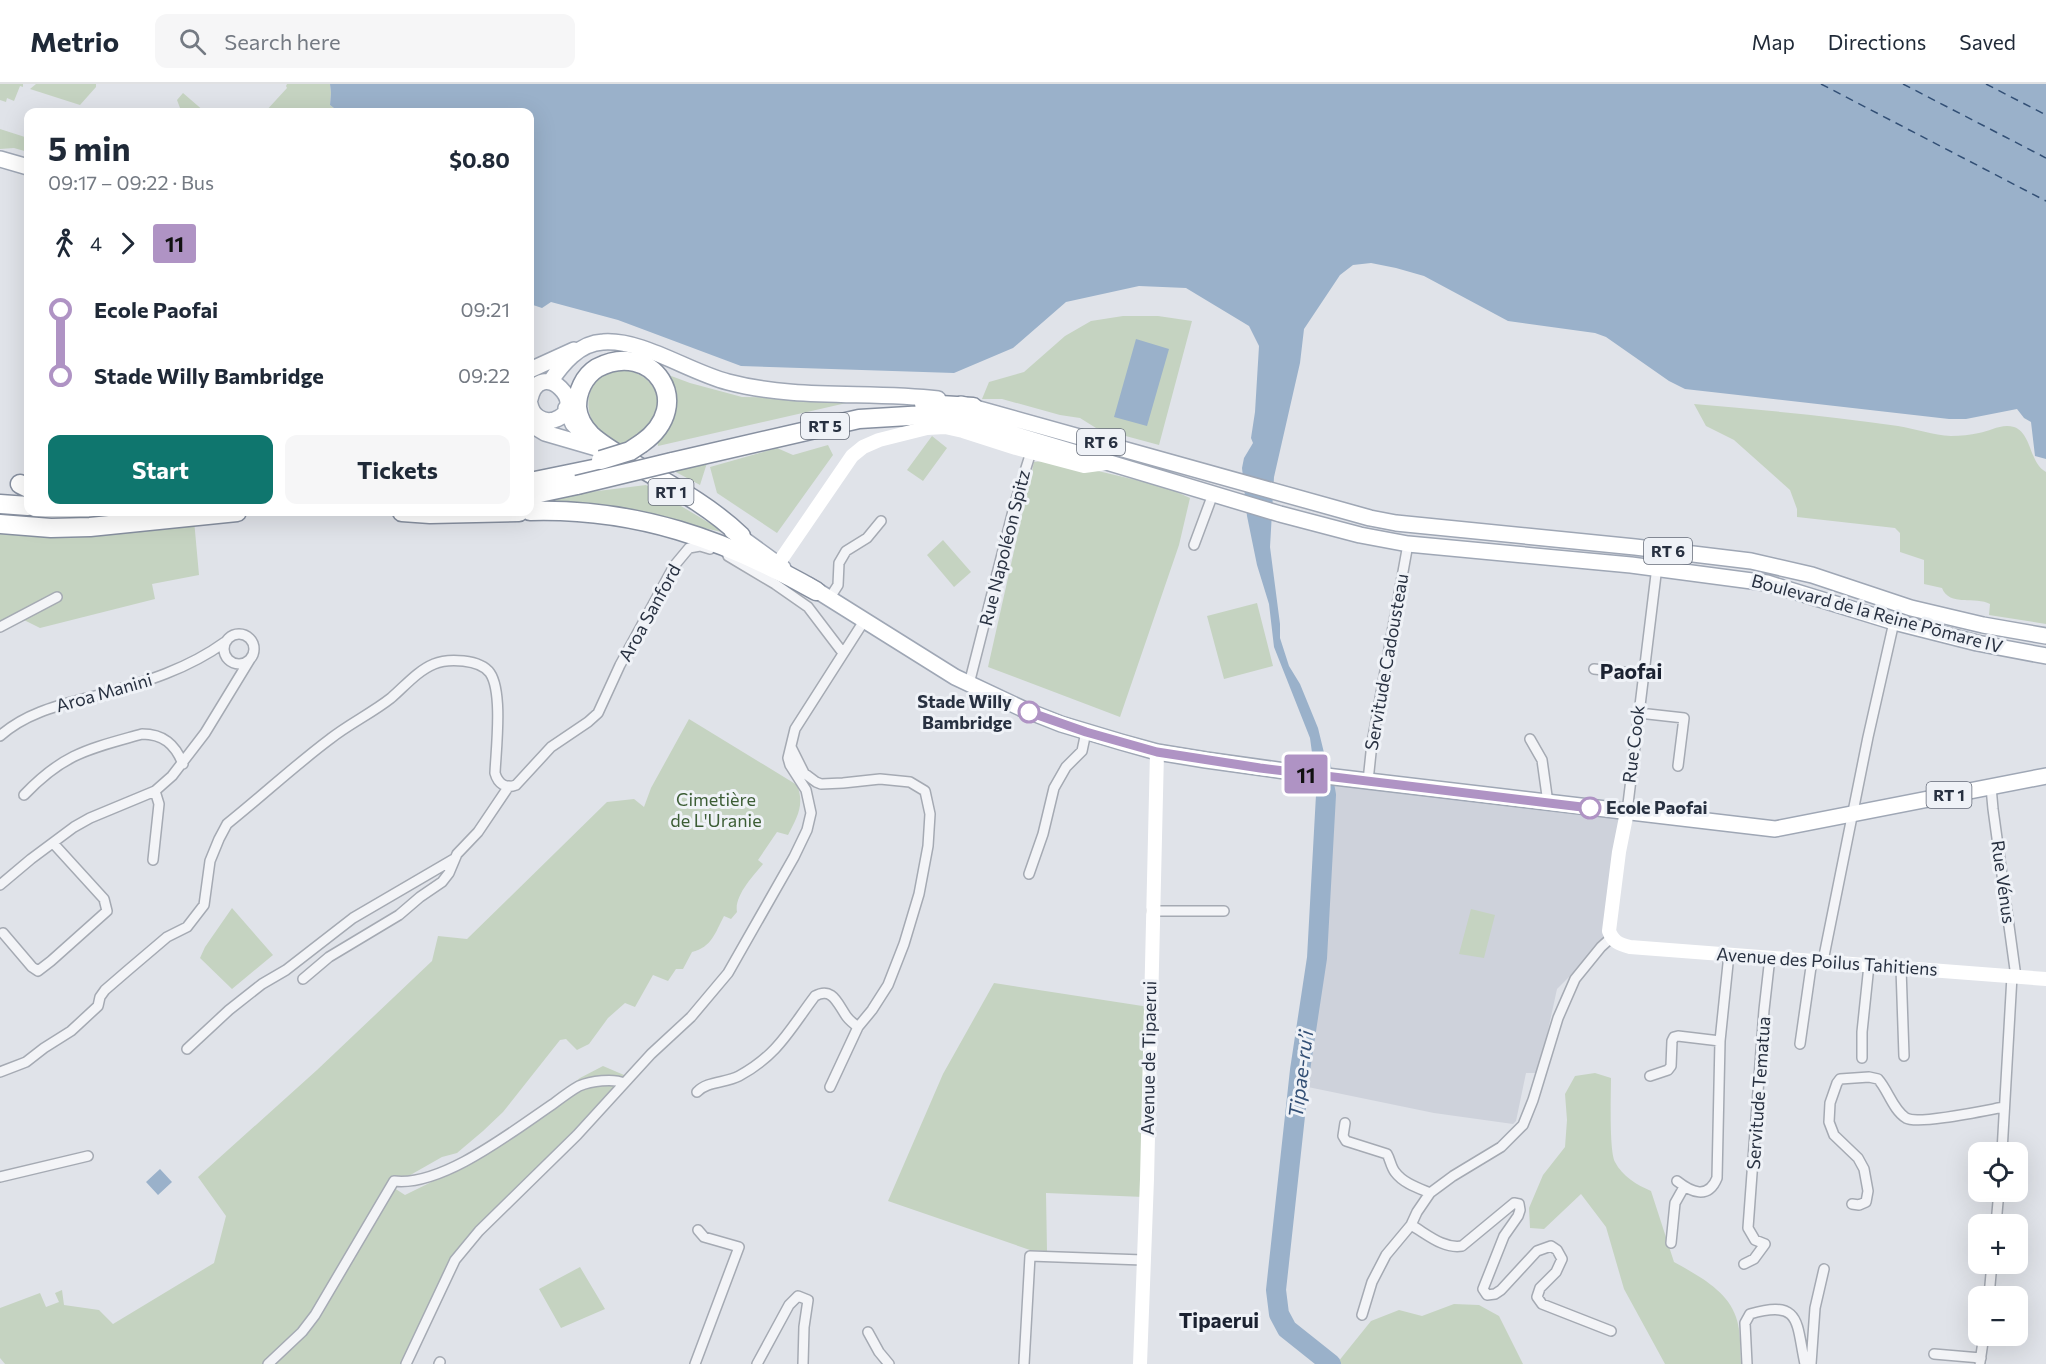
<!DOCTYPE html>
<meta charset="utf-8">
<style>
body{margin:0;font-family:Commissioner,sans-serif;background:#f6f6f7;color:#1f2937;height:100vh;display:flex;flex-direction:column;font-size:22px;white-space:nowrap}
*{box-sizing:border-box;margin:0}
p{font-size:20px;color:#747a83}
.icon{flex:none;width:33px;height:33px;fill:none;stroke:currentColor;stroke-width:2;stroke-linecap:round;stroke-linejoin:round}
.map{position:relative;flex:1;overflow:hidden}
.drawer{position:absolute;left:24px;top:24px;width:510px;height:408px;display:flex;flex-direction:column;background:#fff;border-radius:12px;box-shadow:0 6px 24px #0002}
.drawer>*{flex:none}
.badge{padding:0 12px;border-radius:4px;font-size:21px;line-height:39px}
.controls{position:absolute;left:1968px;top:1058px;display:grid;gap:12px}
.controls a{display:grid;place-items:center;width:60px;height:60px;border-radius:12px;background:#fff;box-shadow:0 6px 24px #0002;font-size:30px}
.map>.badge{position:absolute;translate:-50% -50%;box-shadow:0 0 0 3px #fff}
.legs{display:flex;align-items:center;gap:9px;height:66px;padding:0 24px;font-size:20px}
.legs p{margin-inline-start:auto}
.overview{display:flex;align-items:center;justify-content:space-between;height:102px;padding:0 24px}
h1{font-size:33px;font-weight:700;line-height:45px}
.primary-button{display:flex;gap:12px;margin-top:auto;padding:12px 24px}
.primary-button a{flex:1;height:69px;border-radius:12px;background:#0f766e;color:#fff;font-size:24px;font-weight:700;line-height:69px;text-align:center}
.primary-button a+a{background:#f6f6f7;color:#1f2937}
ul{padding:0 24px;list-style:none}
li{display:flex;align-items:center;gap:21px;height:66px;font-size:22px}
li i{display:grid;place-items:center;width:9px;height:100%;margin:0 8px;background:currentColor}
li i::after{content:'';width:15px;height:15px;margin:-8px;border:4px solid;border-radius:50%;background:#fff}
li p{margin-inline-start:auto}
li:first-child i{background:linear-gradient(#0000 50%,currentColor 0)}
li:last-child i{background:linear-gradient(currentColor 50%,#0000 0)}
header{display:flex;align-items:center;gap:36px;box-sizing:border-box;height:84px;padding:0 30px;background:#fff;border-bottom:2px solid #e0e1e3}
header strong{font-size:28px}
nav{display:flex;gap:33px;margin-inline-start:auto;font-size:21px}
.search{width:420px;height:54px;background:#f6f6f7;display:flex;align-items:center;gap:15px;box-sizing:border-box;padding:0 21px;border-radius:12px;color:#747a83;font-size:22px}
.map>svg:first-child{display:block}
</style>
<header>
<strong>Metrio</strong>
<div class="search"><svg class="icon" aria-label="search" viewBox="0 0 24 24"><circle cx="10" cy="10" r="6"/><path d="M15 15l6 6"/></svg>Search here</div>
<nav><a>Map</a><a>Directions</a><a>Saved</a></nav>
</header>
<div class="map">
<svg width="2046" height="1280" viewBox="0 0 2046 1280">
<rect width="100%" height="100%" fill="#e0e3e9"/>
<!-- built -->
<path fill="#ced2db" d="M1325,686L1623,726L1605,857L1557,905L1540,983L1538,989H1526L1516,1037L1513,1040L1434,1029L1303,1002L1323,879L1328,822Z"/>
<!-- green -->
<path fill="#c5d3c1" d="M0,0H23V3L20,2L14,17L7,14L6,18L0,16Z
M36,0H96V3L80,21L30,5Z
M287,0H330L331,9L330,21L339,28H265L287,4L286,2Z
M183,9L205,28H191L180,24L177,16Z
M0,45L28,54V68L14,64L0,65Z
M1123,232H1158L1192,237L1159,361L1096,344L1080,334L1060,331L1002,315H982L989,298L1024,288L1065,252L1091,237Z
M622,285C653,292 658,304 659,334L627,361C592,361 573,311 604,291C609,287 616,286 622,285Z
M655,286L690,299L742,313L864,315L658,362L657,355C665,349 675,337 674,326C673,318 660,295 655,286Z
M1694,320C1762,326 1831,332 1898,342C1916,345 1933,351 1951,352C1961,352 1970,351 1979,349C1990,347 2002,339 2014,343C2032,349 2029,379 2046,388V540L1989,531L1990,520C1976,512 1949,523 1942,504L1924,500V476L1900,468V449L1895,444L1797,433V425L1790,406L1734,356L1706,342Z
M932,352L947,364L923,397L907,386Z
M828,361L833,371L777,449L717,409L710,383L777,364L793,371Z
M1051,376L1166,403L1190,414L1179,461L1120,633L988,583L1034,378Z
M707,379L700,401L672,386Z
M646,401L726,449L660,434L530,421L590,408Z
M194,436L199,491L152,500L155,515L40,544L24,536L0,547V445Z
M943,456L971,488L954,503L927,471Z
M1257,519L1273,582L1224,595L1207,532Z
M689,635L797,701C805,721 797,733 788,751L777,748L758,776L763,780C753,792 734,812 737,828L731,835L724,832C715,849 712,863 692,868L683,885H676L668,897L653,891L635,923L625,919L608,934L589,960L577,966L566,955L560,956L503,1028L483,1047L457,1069L442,1073L391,1102L405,1111L476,1076L580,994L603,982L631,994L461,1166L405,1280H5L0,1274V1224L40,1209L46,1223L59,1218L55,1209L62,1206L64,1221L99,1226L113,1240L214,1179L226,1132L198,1093L317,986L432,877L438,852L467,855L607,718L634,715L644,723L651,704Z
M232,824L273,871L232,905L200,874L205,863Z
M1471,825L1495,831L1484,874L1459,870Z
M994,899L1149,923L1144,1113L1046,1109L1047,1167L1030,1166L888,1117L943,990Z
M1595,989L1611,994C1611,1010 1609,1067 1615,1078C1622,1092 1637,1101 1651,1107L1674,1178C1697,1191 1727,1206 1736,1233C1741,1247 1740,1266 1741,1280H1665L1624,1205L1606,1143L1581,1110L1544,1145L1530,1144L1529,1124L1543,1091L1565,1063L1567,1036L1565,1010L1575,992Z
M580,1183L605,1225L561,1244L539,1205Z
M1454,1220L1479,1221L1499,1232L1523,1280H1341L1338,1278L1371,1237L1399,1226L1422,1232Z"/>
<!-- water -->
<path fill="#9ab1ca" d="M330,0H2046V375L2035,372L2031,338L2024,334L2017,325L1966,335H1949L1685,305L1669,297L1606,253L1595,249L1508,237L1424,192L1396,184L1371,179L1353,181L1340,191L1304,245L1300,279L1274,393L1270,463L1280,540V554L1289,582L1300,600L1318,644L1326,677L1313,676L1310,654L1274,563L1269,520L1257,481L1247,432L1242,384L1244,374L1253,359L1251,354L1255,328L1259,262L1249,242L1186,204L1139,202L1066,218L1013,264L954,289L741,282L618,236L551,218L542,224L530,220V28H339L330,21L331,9Z
M1136,255L1169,265L1147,342L1114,333Z
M160,1085L172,1098L158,1111L146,1098Z"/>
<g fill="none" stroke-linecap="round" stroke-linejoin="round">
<!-- river -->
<path stroke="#9ab1ca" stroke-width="20" d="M1320,677L1326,711L1317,874L1300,986L1276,1206L1279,1230L1287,1245L1331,1280"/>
<!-- ferry -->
<path stroke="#324f75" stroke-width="1.5" stroke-dasharray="8 6" stroke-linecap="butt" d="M1821,0L2046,117
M1903,0L2046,74
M1986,0L2046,31"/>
<defs>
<path id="street" d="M1194,461L1213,410
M728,472L775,500L808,523L843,569
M829,515L838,501L839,479L846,467L867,454L881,437
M0,543L57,513
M224 565a15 15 0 1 1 30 0a15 15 0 1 1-30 0Z
M1594,585L1643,590
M969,600L1015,419L1031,368
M1639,629L1684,634L1678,682
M0,652C29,626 66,620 102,610C145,598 188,585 225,558
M1530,655L1542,676L1548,719
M791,663L804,689L816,698L821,700L843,699L880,695L910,698L925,707L930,730L928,762L919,810L904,860L888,901L872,926L858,943L830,1003
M1368,697L1372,659L1408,460
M1991,703L1993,725L2016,893
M24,711C64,669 89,665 142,650C163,650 175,660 183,680
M1627,728L1659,466
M153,776L159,720L155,707
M1029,790L1043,750L1054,704L1066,683L1082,667L1086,648
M0,801L31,775L74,743L90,734L155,707L172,692L205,649L252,572
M1152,827H1224
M3,849L32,883L38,887L51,877L107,827L104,815L53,759
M1823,877L1868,653L1894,538
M1901,884L1904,972
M303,895L329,873L399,831L420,813L442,798L449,789L457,770L478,748L509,702
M1800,960L1812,876
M187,965L229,926L262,900L286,886L353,834L454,775
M1862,974V948L1869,881
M0,988L26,978L44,964L71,947L98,922L100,913L105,906L127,887L167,853L187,843L204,821L210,777L219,755L227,740C262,712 294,682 330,655C349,640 372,629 391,614C404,603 417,587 434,580C448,574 480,575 490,589C503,608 496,665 495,689C498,700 506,705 516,701L551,663L588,638L598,629L620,581L674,482L689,464L700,462L710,465
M1650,992L1668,986L1671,982L1672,957L1674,953L1678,952L1720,957
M697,1008C707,997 726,999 739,992C778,971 790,945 815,912C833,902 838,921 847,933C850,937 854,940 858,943
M1345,1039L1343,1052L1346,1057L1387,1070C1390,1075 1391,1083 1395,1088C1403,1099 1418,1104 1430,1109
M2002,1068L2012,892
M0,1093L88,1072
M1677,1097C1691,1108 1708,1116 1717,1094L1720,957L1729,870
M1852,1120L1859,1121L1866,1118L1868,1107L1864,1085L1858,1074L1834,1051L1829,1038L1830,1019L1837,999L1840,995L1869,993L1878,995C1888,1006 1893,1026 1906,1034C1918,1041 1987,1026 2004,1023
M1996,1140L1999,1107
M1411,1141C1427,1150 1443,1165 1462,1162L1514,1119L1519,1120L1520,1126L1518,1132L1504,1152L1483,1205L1487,1211L1495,1210L1501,1206L1537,1167L1551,1162L1557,1166L1562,1175L1556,1188L1540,1204L1537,1213L1542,1220L1611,1247
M1671,1159L1675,1119L1684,1103
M1744,1180L1754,1175L1765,1160L1755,1156L1748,1144L1764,926L1770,873
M1989,1212L1992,1179
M1362,1231L1372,1198L1386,1171L1411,1141L1417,1128L1430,1109L1453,1092L1501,1063L1523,1041L1533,1016L1558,934L1575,895L1601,863L1612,853
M868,1248L879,1268L889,1280
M1934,1270L1981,1274
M1980,1278L1984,1251
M268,1280L302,1248L315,1231L394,1097C442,1103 513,1047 553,1020C561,1014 570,1007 579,1002C591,997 613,994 624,999
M406,1280L455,1176L479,1147L577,1051L651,970L691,933L728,889L794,773L807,746L811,729L806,706L790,681L788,674L795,645L864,537
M439,1280L440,1278
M695,1280L739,1163L704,1153L698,1146
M757,1280L789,1221L798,1212L808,1216L804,1243L803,1280
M1024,1280L1030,1172L1143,1176
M1747,1280L1745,1239L1750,1230C1802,1215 1796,1239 1805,1280
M1811,1280L1815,1224L1824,1185"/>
<path id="primary" d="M0,75L28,83
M530,286L574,266
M550,298C562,280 579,259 603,258C642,255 689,288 728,298C796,316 869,307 938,315
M530,315C540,271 593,323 554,336C542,339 532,331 530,320
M961,320L1370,434L1396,439L1635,463L1751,477L1812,491L1911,524L1983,541L2046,552
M566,324L573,340L584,351
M530,340L545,349L600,365
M980,340L1280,430L1360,451L1408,460L1631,481L1767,499L1894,538L1977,559L2046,572
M732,447L783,484
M808,501L955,593L1023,625L1061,640L1121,658L1157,668L1206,676L1292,688L1775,745L2046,692"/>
<path id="highway" d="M924,320L973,323
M642,359C697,320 652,255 597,284C584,292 577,308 577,323C578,334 583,343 591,351C604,363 621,372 636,381C672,402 711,423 741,452
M672,378L859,335L925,331L980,340
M530,398L603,383
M20,400L28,404
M530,411L577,401
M0,420L28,422
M530,427C635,424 725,455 816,507
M402,428L430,430L519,428
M0,440L51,444L90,443L237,428"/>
</defs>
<!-- street casing -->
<use href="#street" stroke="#a5aab3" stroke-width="12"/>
<!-- primary casing -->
<use href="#primary" stroke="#9fa7b5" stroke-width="18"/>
<!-- highway casing -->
<use href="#highway" stroke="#8790a0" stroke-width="21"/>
<!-- street -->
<use href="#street" stroke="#f3f4f7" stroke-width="9"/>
<!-- secondary -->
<path stroke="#fff" stroke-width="14" d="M778,480L852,372L863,363L879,356L927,344L945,343L963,347L1016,364L1084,382L1106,379
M1627,728L1619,768L1609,847C1613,858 1619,860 1630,863L2046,895
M1140,1280L1147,1095L1157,668"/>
<!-- primary -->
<use href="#primary" stroke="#fff" stroke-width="15"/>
<!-- highway -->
<use href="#highway" stroke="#fff" stroke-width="18"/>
<defs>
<path id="highway-bridge" d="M601,376L630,367L642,359
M577,401L672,378"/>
</defs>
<!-- highway-bridge casing -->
<use href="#highway-bridge" stroke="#8790a0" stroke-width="21" stroke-linecap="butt"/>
<!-- highway-bridge -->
<use href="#highway-bridge" stroke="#fff" stroke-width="18"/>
</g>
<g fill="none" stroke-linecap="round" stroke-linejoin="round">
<defs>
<path id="line-1" d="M1029,628L1086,648L1157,668L1260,684L1590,724"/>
</defs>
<!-- line-1 casing -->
<use href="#line-1" stroke="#fff" stroke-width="14"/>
<!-- line-1 -->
<use href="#line-1" stroke="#af93c4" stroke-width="9"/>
</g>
<!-- markers -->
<g fill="#fff" stroke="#af93c4" stroke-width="3">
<circle cx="1029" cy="628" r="10"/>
<circle cx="1590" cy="724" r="10"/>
</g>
<g text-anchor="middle" stroke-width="6" stroke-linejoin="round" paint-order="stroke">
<!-- shield labels -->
<g fill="#eff2f7" stroke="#646b78" stroke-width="1.5">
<rect x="801" y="329" width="48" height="26" rx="4.5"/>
<rect x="1077" y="345" width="48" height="26" rx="4.5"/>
<rect x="648.5" y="395" width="45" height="26" rx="4.5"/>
<rect x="1644" y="454" width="48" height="26" rx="4.5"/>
<rect x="1926.5" y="698" width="45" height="26" rx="4.5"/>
</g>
<g font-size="16" font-weight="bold" fill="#283141">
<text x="825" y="348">RT 5</text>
<text x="1101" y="364">RT 6</text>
<text x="671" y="414">RT 1</text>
<text x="1668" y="473">RT 6</text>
<text x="1949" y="717">RT 1</text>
</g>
<!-- street labels -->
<g font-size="18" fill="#283141" stroke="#eff2f7">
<text transform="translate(1005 464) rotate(-76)" y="6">Rue Napoléon Spitz</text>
<text transform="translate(650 529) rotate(-61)" y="6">Aroa Sanford</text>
<text transform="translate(1877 530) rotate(15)" y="6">Boulevard de la Reine Pōmare IV</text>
<text transform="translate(1387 578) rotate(-80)" y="6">Servitude Cadousteau</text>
<text transform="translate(104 609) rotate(-16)" y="6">Aroa Manini</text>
<text transform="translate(1634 660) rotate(-83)" y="6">Rue Cook</text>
<text transform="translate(2003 798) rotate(82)" y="6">Rue Vénus</text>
<text transform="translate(1827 878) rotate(4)" y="6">Avenue des Poilus Tahitiens</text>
<text transform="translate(1149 974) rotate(-89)" y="6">Avenue de Tipaerui</text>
<text transform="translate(1759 1009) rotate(-86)" y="6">Servitude Tematua</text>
</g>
<!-- stop labels -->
<g font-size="18" font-weight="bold" fill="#283141" stroke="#eff2f7" text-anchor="end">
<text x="1012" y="624">Stade Willy<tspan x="1012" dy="21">Bambridge</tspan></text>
<text x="1606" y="730" text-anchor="start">Ecole Paofai</text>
</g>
<!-- park labels -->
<g font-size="18" fill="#3c5d35" stroke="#eff2f7">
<text x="716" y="722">Cimetière<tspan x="716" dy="21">de L'Uranie</tspan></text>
</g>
<!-- water labels -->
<g font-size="20" font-style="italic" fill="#324f75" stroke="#eff2f7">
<text transform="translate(1301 990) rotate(-83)" y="7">Tipae-ru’i</text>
</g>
<!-- quarter labels -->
<g font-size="21" font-weight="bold" fill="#1b2231" stroke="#eff2f7">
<text x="1631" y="595">Paofai</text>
<text x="1219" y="1244">Tipaerui</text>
</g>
</g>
</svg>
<div class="controls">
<a><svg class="icon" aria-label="locate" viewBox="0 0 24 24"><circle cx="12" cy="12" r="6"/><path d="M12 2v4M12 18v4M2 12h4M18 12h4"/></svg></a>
<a>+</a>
<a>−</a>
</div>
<b class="badge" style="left:1306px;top:690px;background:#af93c4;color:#111">11</b>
<section class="drawer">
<div class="overview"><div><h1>5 min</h1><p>09:17 – 09:22 · Bus</p></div><b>$0.80</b></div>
<div class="legs"><svg class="icon" aria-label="walk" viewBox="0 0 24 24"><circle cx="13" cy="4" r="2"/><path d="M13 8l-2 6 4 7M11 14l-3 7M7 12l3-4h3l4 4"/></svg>4<svg class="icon" aria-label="forward" viewBox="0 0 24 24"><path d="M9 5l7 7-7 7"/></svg><b class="badge" style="background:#af93c4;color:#111">11</b></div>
<ul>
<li><i style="color:#af93c4"></i><b>Ecole Paofai</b><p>09:21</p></li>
<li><i style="color:#af93c4"></i><b>Stade Willy Bambridge</b><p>09:22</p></li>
</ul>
<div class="primary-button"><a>Start</a><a>Tickets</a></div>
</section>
</div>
